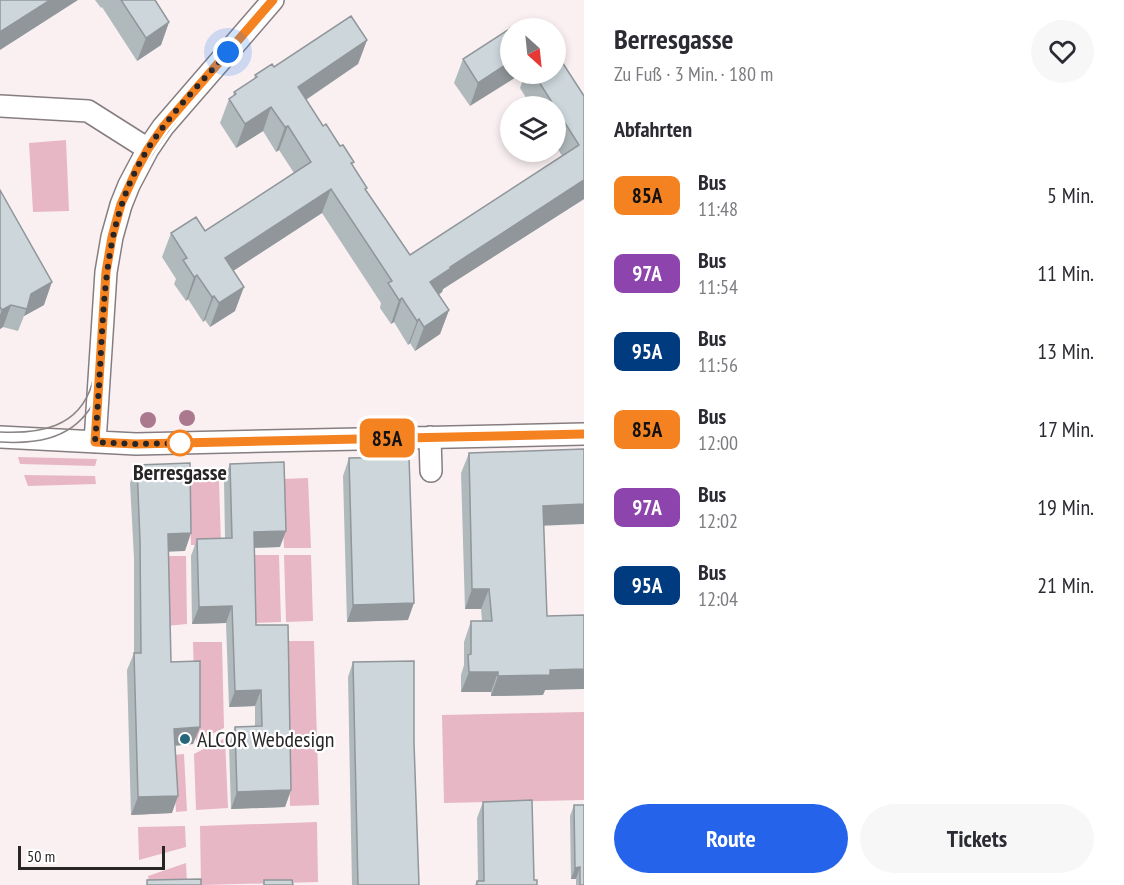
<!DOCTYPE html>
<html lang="de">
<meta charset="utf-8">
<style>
body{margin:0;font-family:"PT Sans Narrow",sans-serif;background:#f7f7f7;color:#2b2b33;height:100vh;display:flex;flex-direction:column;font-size:22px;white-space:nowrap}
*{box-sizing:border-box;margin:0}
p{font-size:20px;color:#7c7c81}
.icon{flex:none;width:33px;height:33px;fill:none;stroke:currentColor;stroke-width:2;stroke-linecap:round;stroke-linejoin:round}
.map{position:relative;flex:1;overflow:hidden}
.details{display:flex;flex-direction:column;background:#fff;width:540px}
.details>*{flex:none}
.badge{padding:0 12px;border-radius:9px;font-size:21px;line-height:39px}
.needle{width:39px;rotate:153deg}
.tools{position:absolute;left:500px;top:18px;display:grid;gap:12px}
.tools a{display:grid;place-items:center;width:66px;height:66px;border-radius:50%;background:#fff;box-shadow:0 3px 9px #0003;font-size:30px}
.scale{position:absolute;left:18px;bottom:15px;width:147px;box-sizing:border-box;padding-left:6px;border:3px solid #282526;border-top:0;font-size:16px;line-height:21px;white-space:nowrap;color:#282526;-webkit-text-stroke:4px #fff;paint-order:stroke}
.you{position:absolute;width:30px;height:30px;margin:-15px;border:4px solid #fff;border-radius:50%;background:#1a73e8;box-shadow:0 0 0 9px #1a73e833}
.map>.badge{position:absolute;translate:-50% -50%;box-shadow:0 0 0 3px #fff}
h2{padding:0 30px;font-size:22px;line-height:54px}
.round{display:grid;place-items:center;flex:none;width:63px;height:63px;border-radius:32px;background:#f7f7f7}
.head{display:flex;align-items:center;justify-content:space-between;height:102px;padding:0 30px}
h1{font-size:28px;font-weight:800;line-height:45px}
.button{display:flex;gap:12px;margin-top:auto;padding:12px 30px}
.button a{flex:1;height:69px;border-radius:36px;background:#2563eb;color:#fff;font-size:24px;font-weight:800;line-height:69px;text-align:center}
.button a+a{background:#f7f7f7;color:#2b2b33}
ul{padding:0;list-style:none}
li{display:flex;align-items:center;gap:18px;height:78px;padding:0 30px}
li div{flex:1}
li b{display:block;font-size:22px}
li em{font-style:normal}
li .badge{min-width:66px;font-weight:700;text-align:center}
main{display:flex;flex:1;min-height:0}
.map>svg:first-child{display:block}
</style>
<main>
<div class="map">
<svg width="584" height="885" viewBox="0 0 584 885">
<rect width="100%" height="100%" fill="#faf0f2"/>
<!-- green -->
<path fill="#e7b7c5" d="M66,140L69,211L33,212L29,143Z
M18,457L97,459L95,466L20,464Z
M24,475L95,476L96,484L28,486Z
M308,478L311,548H284L281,479Z
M189,480H219L221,545H191Z
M252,555H279L281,622L254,623Z
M284,555H311L313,621L286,622Z
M165,556H186L187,624L166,626Z
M286,641H314L319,805L290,806Z
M193,642H222L224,728L196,742Z
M584,712V800L444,803L442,715Z
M225,738L228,808L196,810L194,754Z
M184,754L187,811L176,812L173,755Z
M317,822L318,882L201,885L200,826Z
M185,826L186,847L139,860L138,827Z
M186,863L187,883L150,885L148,876Z"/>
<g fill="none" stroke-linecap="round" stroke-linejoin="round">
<defs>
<path id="minor" d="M0,106L88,111L148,149
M0,437L136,444L584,434
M430,437L431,471
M95,442L106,272L112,237L121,205L129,185L148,149L163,127L273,0"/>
</defs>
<!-- minor casing -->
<use href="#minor" stroke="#867d80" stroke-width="24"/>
<!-- minor -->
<use href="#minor" stroke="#fff" stroke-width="21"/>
<!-- tram -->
<path stroke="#8a8485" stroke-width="1.5" d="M107,239C130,140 203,75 267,0
M0,432C39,434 79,428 92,384C97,369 96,353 97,337
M0,442C34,444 68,440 89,410C112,377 107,321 109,282C111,263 114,245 119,228C136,167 170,126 211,79C234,52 256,26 279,0"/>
</g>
<!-- trees -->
<g fill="#aa798d">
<circle cx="187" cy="418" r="8"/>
<circle cx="148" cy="420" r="8"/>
</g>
<!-- wall -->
<path fill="#b0b9bc" d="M95,0H155L169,22L161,45L137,61L102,7L101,8Z
M517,24L470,106L454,83L463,59Z
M367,40L358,64L306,100L323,126L354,162L352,166L366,190L410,255L562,156L555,144V106H531L520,88L525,74H555L584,96V199L443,289L442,292L439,295L449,310L440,334L415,351L410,343L408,345L394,322L391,324L380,308L381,303L322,213L233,271L235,311L210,327L205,320L203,322L188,299L186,301L174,284L176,279L162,257L171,233L205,231L294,173L279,150L276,152L263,131L236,148L220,123L229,99L233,96L234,92L254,79L255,75L274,67Z
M0,190L44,305L24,316L18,331L3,327L0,329Z
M469,453L544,526L545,690L543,695L491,696V692H461V675L464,665V642L471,621H482L481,609H465L461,473Z
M349,458L408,620L347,622L343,476Z
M230,464L280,547L254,548L256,625L291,790L285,807L231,809L229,744L235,727L255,726V706L229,707L226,623L192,624L191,556L197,539L225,538L224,480Z
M137,465L185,551H168L171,662L200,727L193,744L175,746L172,813L131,815L127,670L134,653V558L130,483Z
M353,662L414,743L419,885H352L348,677Z
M483,802L534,880L537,885H475L477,881H478L477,818Z
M574,805L584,885H576V879H571L570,816Z"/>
<!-- shaded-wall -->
<path fill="#909699" d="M50,0H78L0,50V32Z
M169,22L161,45L137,61L146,38Z
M367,40L358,64L289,111L298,87Z
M510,62V74H521L470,106L478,83Z
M271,107L263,131L236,148L245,124Z
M288,126L279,150L276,152L285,127Z
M584,180V199L443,289L442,292L421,306L430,282L450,267Z
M331,189L322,213L216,282L225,258Z
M197,275L188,299L186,301L194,277Z
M52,282L44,305L24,316L31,294Z
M244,287L235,311L210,327L219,303Z
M214,296L205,320L203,322L212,297Z
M402,298L394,322L391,324L399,300Z
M11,305L3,327L0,329V315L2,310Z
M449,310L440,334L415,351L424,327Z
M419,319L410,343L408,345L417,321Z
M584,504V524L536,526L543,506Z
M286,531L280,547L248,548L254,532Z
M191,533L185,551L161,552L168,534Z
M472,589H489L481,609H465Z
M414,603L408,620L347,622L353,605Z
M232,606L226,623L192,624L199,607Z
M584,669V689L545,690L543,695L491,696L498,676L550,670Z
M469,672H498L491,692H461Z
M261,690L255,706L229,707L235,691Z
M200,727L193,744L168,746L174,729Z
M291,790L285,807L231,809L237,792Z
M178,796L172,813L131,815L138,797Z
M580,867L576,879H571L575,868Z"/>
<!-- building -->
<path fill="#cdd7db" stroke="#909699" stroke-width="1.5" d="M0,0H50L0,32Z
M121,0H155L169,22L146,38Z
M351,16L367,40L298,87L323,126L326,124L340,146L343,145L354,162L351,163L367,188L365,189L410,255L579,145L534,74H555V51L584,96V180L450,267L451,268L430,282L449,310L424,327L419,319L417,321L402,298L399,300L388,283L392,281L331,189L225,258L244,287L219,303L214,296L212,297L197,275L194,277L183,260L187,258L171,233L196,217L205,231L311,162L288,126L285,127L271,107L245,124L229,99L236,94L234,92L257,77L255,75L272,64L274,67Z
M517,24L520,28H510V62L478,83L463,59Z
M0,190L52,282L31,294L27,309L11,305L2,310L0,307Z
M584,449V504L543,506L547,616L584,615V669L550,670V675L498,676V672H469L468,655L471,654V621H492L489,589H472L469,453Z
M409,457L414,603L353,605L349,458Z
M284,462L286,531L254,532L256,625H288L291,790L237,792L235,727L262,726L261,690L235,691L232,606L199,607L197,539L232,538L230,464Z
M190,463L191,533L168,534L171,662L200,661V727L174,729L178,796L138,797L134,653H141L140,541L137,465Z
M414,661V743L419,885H358L353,662Z
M532,800L534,880H537V885H477V881H484L483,802Z
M574,805H584V885H580V867L575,868Z
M201,879V885H147V880Z
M264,880H292L293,885H264Z"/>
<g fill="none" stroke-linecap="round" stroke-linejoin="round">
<defs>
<path id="line" d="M273,0L163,127L148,149L137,169L121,204L112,237L106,272L95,442L136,444L584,434"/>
</defs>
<!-- line casing -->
<use href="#line" stroke="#fff" stroke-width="14"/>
<!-- line -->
<use href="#line" stroke="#f58220" stroke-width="9"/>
<!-- walk -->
<path stroke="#282526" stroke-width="6" stroke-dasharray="0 10.8" d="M180,443H190L136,444L95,442C98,406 100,369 102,332C106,266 112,205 149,147C171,113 201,83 228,52"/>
</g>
<!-- markers -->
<circle fill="#fff" stroke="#f58220" stroke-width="3" cx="180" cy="443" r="12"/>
<circle fill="#26667b" stroke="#fff" stroke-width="2" cx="185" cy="739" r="6"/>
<g text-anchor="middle" stroke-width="4.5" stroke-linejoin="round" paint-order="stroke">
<!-- stop labels -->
<g font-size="22" font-weight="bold" fill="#282526" stroke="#fff">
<text x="180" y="480">Berresgasse</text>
</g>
<!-- poi labels -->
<g font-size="22" fill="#282526" stroke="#fff" text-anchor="start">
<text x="197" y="747">ALCOR Webdesign</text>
</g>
</g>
</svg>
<div class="tools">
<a><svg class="needle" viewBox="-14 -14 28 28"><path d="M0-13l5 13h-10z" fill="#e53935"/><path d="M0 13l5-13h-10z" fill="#7c7c81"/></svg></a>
<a><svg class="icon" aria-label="layers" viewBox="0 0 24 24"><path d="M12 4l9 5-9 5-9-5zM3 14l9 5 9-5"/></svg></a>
</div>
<div class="scale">50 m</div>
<div class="you" style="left:228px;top:52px"></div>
<b class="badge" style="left:387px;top:438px;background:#f58220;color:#111">85A</b>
</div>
<section class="details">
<div class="head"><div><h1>Berresgasse</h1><p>Zu Fuß · 3 Min. · 180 m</p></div><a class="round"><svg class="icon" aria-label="heart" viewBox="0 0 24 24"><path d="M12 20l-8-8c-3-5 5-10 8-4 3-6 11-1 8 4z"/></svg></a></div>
<h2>Abfahrten</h2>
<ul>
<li><span class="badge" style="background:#f58220;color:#111">85A</span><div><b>Bus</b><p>11:48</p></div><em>5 Min.</em></li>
<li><span class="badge" style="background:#8e44ad;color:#fff">97A</span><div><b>Bus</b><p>11:54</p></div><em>11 Min.</em></li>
<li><span class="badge" style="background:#003b80;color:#fff">95A</span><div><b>Bus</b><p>11:56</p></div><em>13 Min.</em></li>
<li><span class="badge" style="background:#f58220;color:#111">85A</span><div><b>Bus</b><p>12:00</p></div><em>17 Min.</em></li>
<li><span class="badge" style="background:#8e44ad;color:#fff">97A</span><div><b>Bus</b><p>12:02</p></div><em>19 Min.</em></li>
<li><span class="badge" style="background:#003b80;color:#fff">95A</span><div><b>Bus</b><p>12:04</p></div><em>21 Min.</em></li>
</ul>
<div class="button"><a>Route</a><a>Tickets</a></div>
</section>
</main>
